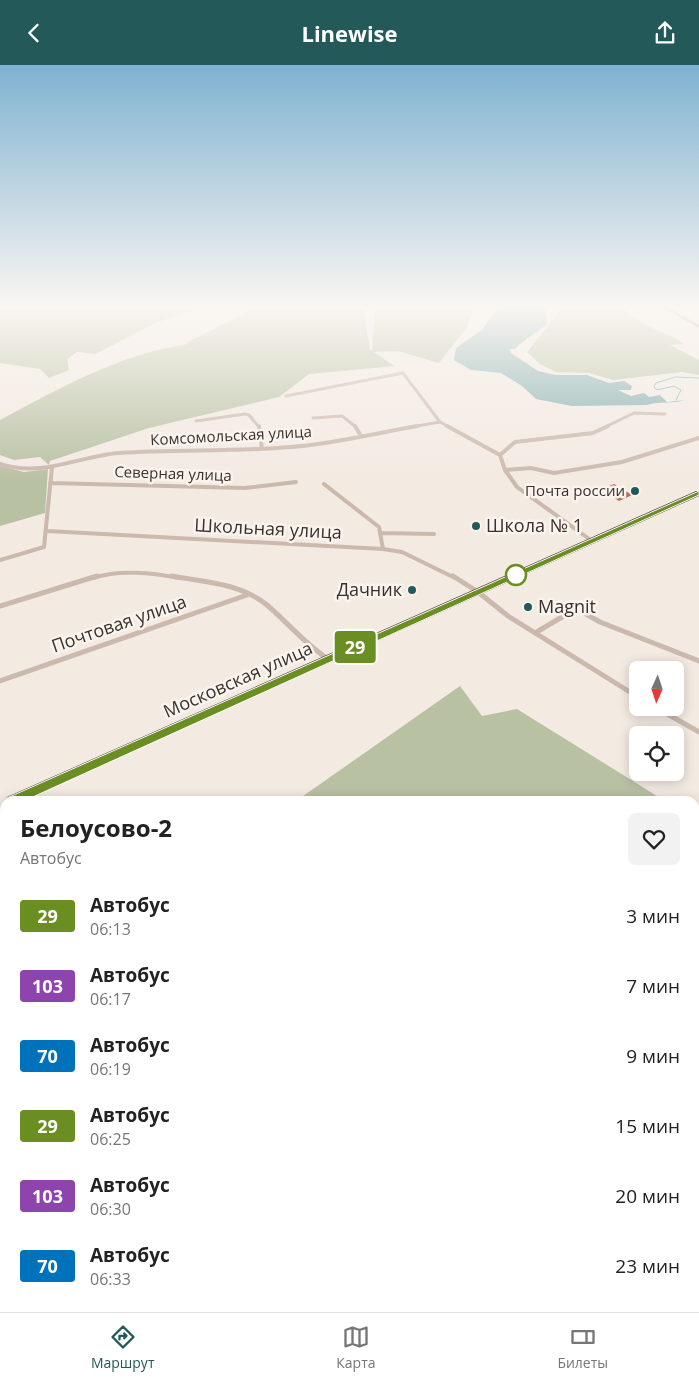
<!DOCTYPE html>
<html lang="ru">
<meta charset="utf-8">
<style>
body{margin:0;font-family:"Open Sans",sans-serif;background:#f2f2f2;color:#222;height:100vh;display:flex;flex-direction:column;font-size:19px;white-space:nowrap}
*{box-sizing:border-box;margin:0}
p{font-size:16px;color:#767676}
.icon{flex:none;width:28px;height:28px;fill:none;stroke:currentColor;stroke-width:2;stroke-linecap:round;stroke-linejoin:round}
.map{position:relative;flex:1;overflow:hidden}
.sheet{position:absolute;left:0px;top:731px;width:700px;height:516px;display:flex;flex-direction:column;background:#fff;border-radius:15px 15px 0 0;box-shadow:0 2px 12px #0003}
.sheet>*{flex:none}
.badge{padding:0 10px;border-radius:4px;font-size:18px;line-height:32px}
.needle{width:32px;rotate:183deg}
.buttons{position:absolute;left:629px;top:596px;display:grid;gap:10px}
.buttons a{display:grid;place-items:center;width:55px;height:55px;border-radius:8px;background:#fff;box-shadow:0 2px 12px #0003;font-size:25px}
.map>.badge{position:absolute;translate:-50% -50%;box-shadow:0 0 0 2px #fff}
.round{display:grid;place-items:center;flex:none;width:52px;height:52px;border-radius:8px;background:#f2f2f2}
.head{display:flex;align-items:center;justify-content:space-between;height:85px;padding:0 20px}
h1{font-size:24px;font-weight:700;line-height:38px}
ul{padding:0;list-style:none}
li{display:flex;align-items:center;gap:15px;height:70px;padding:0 20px}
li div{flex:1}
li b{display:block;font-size:19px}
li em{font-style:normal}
li .badge{min-width:55px;font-weight:700;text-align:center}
header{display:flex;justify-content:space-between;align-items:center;height:65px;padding:0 20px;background:#245959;color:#fff;font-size:22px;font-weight:700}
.dock{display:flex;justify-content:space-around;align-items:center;height:70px;border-top:1px solid #e0e0e0;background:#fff;font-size:14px;color:#767676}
.dock a{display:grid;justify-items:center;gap:2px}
.dock .on{color:#245959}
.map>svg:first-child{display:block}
</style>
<header><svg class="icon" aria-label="back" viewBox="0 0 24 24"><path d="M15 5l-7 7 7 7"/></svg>Linewise<svg class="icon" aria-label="share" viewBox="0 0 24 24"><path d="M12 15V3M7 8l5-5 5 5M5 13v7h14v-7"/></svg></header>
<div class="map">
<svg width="699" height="1247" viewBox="0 0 699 1247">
<rect width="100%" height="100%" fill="#f3eae2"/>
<!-- green -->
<path fill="#b9c1a3" d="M0,242H204L158,257L95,289L77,287L67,294L69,305L49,313L40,304L0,298Z
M257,242H363L370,284L372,286L375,247L373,242H475L467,262L439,298L398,286L374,287L394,301L309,309L279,332L149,363L50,396L49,400L40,392L14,395L0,390V355C60,323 120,289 188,279L186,278Z
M559,242H623C642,263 663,265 685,279L670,280L699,295V310L682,307L613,315L589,308L556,307L540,299L527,287L556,251Z
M0,401L24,407L48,404L45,448L0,461Z
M460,621L482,651L517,644L665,736H296Z
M695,755L699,757V1060L695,1066Z
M0,935L5,936V1034L0,1037Z
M686,1242V1247H148V1243Z"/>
<!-- water -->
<path fill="#83aead" d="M498,242H548L545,246L548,259C541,264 518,279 515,284H509L511,288L538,306L556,310H587L609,318L624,316L632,321L631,325H618L631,331L644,328L649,332L660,330L667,337L685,335C672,339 660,336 647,340L572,341L536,334L522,321L501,308L471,305L454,295L456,283L482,265Z"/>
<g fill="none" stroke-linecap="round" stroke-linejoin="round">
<!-- stream-far1 -->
<path stroke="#83aead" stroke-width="1" d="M676,335L681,325L674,321L657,325L654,322L656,318L675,312L699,313"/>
<!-- stream -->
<path stroke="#83aead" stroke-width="3" d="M685,1247L686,1242"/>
<!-- river -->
<path fill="#83aead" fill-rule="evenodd" d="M699,1040V1060L695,1062V1041Z"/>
</g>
<!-- building -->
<path fill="#bf6654" d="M614,419L632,430L619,436L602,424Z"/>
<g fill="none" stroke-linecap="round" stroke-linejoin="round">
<!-- street-far2 -->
<path stroke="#cbb9ae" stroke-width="3" d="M286,331L403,308L440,357L449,362
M313,353L342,351L356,362
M196,356L245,349L249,350L259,362
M411,362L440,357
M605,362L634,348L665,349"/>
<!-- street-far1 -->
<path stroke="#cbb9ae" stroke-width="4" d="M259,361L262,384
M355,361L361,371
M447,361L500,390L505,405L517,422L592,476
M500,390L515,377L593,368L608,361
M0,399C41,413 79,391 119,388C176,384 234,387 291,382C333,379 376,368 418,361
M505,405L531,403L554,408L622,397L699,373
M50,418L245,423L296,417
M324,419L379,462L383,484
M47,466L383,484L402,487L455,513
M380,468L434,469
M0,495L44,482L52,402
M93,513C120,504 152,508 180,513"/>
<!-- street -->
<path stroke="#cbb9ae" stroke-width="5" d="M172,511C204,517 240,518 267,540C288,558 305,579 328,594
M453,511L478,527L508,551L638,632
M0,541L97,511
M535,568L567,549L579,545L600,557L699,596
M0,616L247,530
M655,642L699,667"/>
<!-- secondary -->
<path fill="#9e8980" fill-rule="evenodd" d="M662,242H667L699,260V263Z"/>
<!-- highway -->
<path fill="#5a4944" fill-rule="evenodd" d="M696,426H699V431L22,736H5L7,732Z"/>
</g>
<!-- sky -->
<linearGradient id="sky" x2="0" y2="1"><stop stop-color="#7fb2d0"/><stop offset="0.58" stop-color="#faf6f2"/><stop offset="1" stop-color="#faf6f2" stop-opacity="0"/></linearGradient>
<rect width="699" height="416" fill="url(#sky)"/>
<!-- line -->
<path fill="#6b8e23" stroke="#fff" d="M699,426V430L15,740H7L5,736L7,733Z"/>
<!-- markers -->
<g fill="#245959" stroke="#faf4ef" stroke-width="2">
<circle cx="635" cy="426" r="5"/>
<circle cx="476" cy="461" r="5"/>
<circle cx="412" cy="525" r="5"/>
<circle cx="528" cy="542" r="5"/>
</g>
<circle fill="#fff" stroke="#6b8e23" stroke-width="2.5" cx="516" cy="510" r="10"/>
<g text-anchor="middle" stroke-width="5" stroke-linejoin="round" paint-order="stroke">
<!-- far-street labels -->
<g font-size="15" fill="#3a2f2c" stroke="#faf4ef">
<text transform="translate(231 371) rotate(-3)" y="5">Комсомольская улица</text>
<text transform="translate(173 409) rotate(2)" y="5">Северная улица</text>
</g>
<!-- far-poi labels -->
<g font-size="15" fill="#3a2f2c" stroke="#faf4ef" text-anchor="end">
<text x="625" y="431">Почта россии</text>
</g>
<!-- poi labels -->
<g font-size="18" fill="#3a2f2c" stroke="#faf4ef" text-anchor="start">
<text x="486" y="467">Школа № 1</text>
<text x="402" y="531" text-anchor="end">Дачник</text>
<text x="538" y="548">Magnit</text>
</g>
<!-- street labels -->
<g font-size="18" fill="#3a2f2c" stroke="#faf4ef">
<text transform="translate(268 464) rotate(3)" y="6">Школьная улица</text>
<text transform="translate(119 559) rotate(-19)" y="6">Почтовая улица</text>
<text transform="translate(238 615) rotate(-24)" y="6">Московская улица</text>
</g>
</g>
</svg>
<div class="buttons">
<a><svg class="needle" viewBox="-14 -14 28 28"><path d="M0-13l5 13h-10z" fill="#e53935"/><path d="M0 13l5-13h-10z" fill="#767676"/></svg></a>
<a><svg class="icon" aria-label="locate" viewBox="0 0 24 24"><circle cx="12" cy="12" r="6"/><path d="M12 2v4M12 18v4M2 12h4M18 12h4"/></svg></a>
</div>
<b class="badge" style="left:355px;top:582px;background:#6b8e23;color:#fff">29</b>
<section class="sheet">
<div class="head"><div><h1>Белоусово-2</h1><p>Автобус</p></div><a class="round"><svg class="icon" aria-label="heart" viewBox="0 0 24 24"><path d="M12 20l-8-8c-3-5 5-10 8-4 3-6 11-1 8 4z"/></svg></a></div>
<ul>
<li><span class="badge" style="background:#6b8e23;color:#fff">29</span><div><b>Автобус</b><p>06:13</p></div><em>3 мин</em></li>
<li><span class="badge" style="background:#8e44ad;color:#fff">103</span><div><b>Автобус</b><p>06:17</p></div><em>7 мин</em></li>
<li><span class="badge" style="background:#0072bc;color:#fff">70</span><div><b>Автобус</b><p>06:19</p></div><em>9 мин</em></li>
<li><span class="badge" style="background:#6b8e23;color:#fff">29</span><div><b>Автобус</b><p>06:25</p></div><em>15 мин</em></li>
<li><span class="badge" style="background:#8e44ad;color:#fff">103</span><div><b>Автобус</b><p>06:30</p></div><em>20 мин</em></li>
<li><span class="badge" style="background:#0072bc;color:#fff">70</span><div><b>Автобус</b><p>06:33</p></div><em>23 мин</em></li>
</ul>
</section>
</div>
<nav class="dock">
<a class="on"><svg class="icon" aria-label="directions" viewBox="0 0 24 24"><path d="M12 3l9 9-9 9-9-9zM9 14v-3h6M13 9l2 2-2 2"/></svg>Маршрут</a>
<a><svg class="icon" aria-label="map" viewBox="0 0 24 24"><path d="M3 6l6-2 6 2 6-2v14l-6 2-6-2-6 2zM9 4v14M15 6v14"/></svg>Карта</a>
<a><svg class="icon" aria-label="tickets" viewBox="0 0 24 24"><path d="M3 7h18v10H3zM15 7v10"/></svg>Билеты</a>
</nav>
